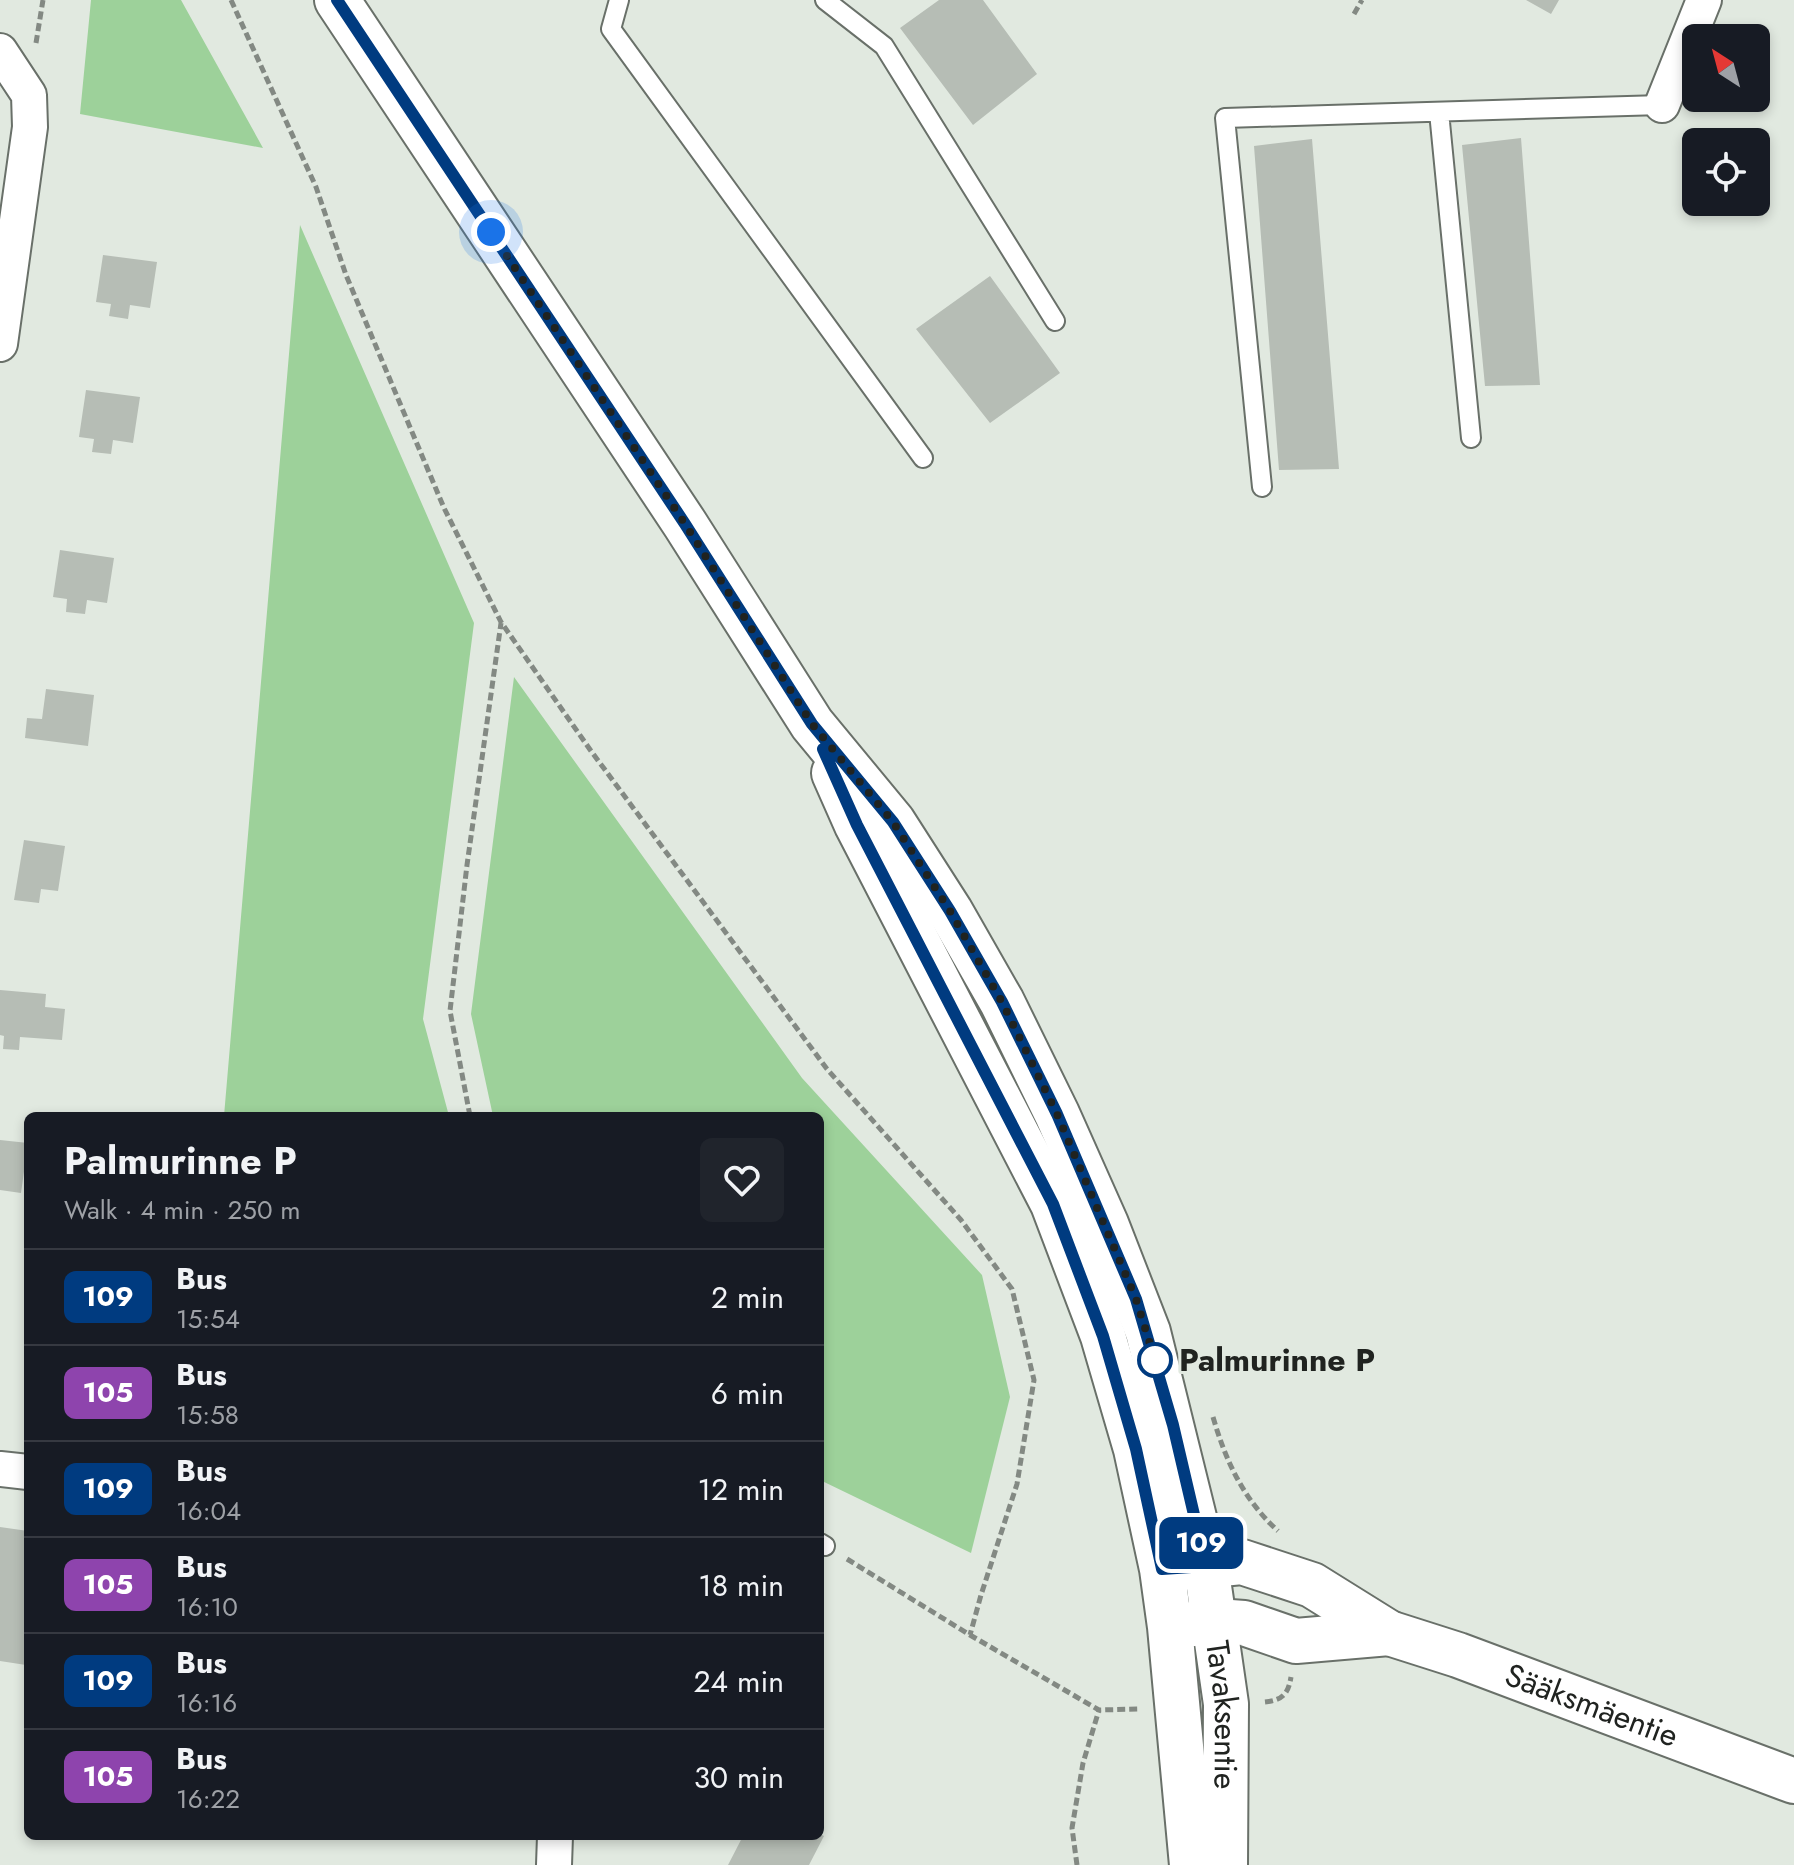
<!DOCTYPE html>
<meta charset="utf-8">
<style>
body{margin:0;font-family:Jost,sans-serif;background:#20242c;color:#f1f3f6;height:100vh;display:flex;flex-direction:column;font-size:30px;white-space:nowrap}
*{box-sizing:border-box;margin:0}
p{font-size:26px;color:#9ea1a6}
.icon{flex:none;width:44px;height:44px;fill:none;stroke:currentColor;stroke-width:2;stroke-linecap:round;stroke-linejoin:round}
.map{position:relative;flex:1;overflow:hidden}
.details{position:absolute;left:24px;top:1112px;width:800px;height:728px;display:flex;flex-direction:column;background:#171b24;border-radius:12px;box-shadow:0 4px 12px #0003}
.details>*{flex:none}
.badge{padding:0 16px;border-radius:12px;font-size:28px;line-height:52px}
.needle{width:52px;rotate:324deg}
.tools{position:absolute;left:1682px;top:24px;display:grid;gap:16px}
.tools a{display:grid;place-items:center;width:88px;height:88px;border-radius:12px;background:#171b24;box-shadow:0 4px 12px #0003;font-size:40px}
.you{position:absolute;width:40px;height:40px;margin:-20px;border:6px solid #fff;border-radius:50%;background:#1a73e8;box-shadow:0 0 0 12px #1a73e833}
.map>.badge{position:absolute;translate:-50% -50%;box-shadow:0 0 0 4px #fff}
.round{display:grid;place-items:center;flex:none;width:84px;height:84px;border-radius:12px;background:#20242c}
.head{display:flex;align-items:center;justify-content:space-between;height:136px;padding:0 40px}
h1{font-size:38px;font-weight:700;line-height:60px}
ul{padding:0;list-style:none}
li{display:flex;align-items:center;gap:24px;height:96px;padding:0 40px;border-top:2px solid #363941}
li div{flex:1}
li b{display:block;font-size:30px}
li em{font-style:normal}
li .badge{min-width:88px;font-weight:700;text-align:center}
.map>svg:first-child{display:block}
</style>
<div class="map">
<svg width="1794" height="1865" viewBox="0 0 1794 1865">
<rect width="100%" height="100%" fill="#e1e9e0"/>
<!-- green -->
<path fill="#9dd19a" d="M91,0H181L263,148L80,114Z
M300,225L474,623L423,1019L449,1116H224Z
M514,677L802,1078L982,1275L1010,1397L971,1553L820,1480V1116H493L471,1014Z"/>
<!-- building -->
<path fill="#b6bdb5" d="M939,0H983L1037,74L973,125L900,28Z
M1526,0H1559L1551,14Z
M1521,138L1540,385L1485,386L1462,145Z
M1312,139L1339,469L1279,470L1254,146Z
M103,255L157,262L150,308L130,305L128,319L109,316L111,304L96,302Z
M990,276L1060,373L990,423L916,329Z
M86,390L140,397L133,443L113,440L111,454L92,452L94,439L79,437Z
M60,550L114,558L107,603L87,600L85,614L66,612L67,599L53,597Z
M46,689L94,695L88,746L25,738L27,718L42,719Z
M24,840L65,846L58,891L41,889L39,903L14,900Z
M0,990L46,994L45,1007L65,1009L62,1040L20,1037L19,1050L3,1049L4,1036L0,1035Z
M0,1140L28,1143L21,1193L0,1190Z
M0,1527L28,1531V1650L26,1665L0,1661Z
M820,1834L824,1836L809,1865H728L743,1836H820Z"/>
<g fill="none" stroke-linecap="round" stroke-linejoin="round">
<defs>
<path id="service" d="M619,0L611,29L923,458
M825,0L884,46L1055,321
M1439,112L1471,438
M1262,487L1225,118L1662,105
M820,1543L825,1546"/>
<path id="minor" d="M0,51L29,95L30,127L0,344
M1662,105L1704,0
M0,1469L28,1472
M554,1865L555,1836"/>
<g id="tertiary">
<path id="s1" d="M1168,1569L1242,1562L1312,1585L1389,1633L1458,1655L1794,1781"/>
<path d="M1179,1626L1216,1621L1244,1623L1296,1641L1389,1633"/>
</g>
<g id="secondary">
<path id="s2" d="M337,0L685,524L812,724L893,822L950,911L1002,1002L1057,1114L1106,1224L1148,1332L1206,1566L1226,1704L1225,1865"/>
<path d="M834,773L857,825L1053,1204L1103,1336L1136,1449L1162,1569L1170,1627L1192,1865"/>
</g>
</defs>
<!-- service casing -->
<use href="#service" stroke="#697069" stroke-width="22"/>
<!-- minor casing -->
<use href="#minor" stroke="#697069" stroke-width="38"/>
<!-- tertiary casing -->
<use href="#tertiary" stroke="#697069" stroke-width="48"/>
<!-- secondary casing -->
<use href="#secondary" stroke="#697069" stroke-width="48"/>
<!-- path -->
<path stroke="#838983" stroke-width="5" stroke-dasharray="8 4" stroke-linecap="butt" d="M231,0L316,187L346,275L444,508L501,622L591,751L827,1069L961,1220L1012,1289L1034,1380L1017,1484L981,1595L970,1635
M1354,14L1362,0
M36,43L43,0
M470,1116L450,1011L467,865L501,623
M1213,1417C1226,1462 1244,1500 1278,1531
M847,1559L970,1635L1099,1710L1139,1709
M1265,1702C1282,1700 1288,1695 1291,1677
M1077,1865L1072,1828L1083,1763L1099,1710"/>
<!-- service -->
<use href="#service" stroke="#fff" stroke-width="18"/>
<!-- minor -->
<use href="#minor" stroke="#fff" stroke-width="34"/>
<!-- tertiary -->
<use href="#tertiary" stroke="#fff" stroke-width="44"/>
<!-- secondary -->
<use href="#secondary" stroke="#fff" stroke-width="44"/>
</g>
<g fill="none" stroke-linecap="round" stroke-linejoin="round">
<defs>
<path id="line" d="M337,0L685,524L812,724L893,822L950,911L1002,1002L1057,1114L1136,1299L1173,1425L1206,1566L1162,1569L1136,1449L1103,1336L1053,1204L857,825L823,749"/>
</defs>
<!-- line casing -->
<use href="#line" stroke="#fff" stroke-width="18"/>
<!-- line -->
<use href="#line" stroke="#003b80" stroke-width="12"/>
<!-- walk -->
<path stroke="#202320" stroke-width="8" stroke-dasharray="0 14.4" d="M491,232L685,524L812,724L893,822L950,911L1002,1002L1057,1114L1136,1299L1155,1360"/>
</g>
<!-- markers -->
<circle fill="#fff" stroke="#003b80" stroke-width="4" cx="1155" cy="1360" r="16"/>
<g text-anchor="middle" stroke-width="6" stroke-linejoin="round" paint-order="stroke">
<!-- stop labels -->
<g font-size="32" font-weight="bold" fill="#202320" stroke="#e1e9e0" text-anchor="start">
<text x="1179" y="1371">Palmurinne P</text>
</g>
<!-- street labels -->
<g font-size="32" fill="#202320" stroke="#e1e9e0">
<text dy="11" stroke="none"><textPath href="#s1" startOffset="454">Sääksmäentie</textPath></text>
<text dy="11" stroke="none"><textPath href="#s2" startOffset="1956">Tavaksentie</textPath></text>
</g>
</g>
</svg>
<div class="tools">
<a><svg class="needle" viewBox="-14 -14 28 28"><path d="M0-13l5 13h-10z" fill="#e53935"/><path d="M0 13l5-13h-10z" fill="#9ea1a6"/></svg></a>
<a><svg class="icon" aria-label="locate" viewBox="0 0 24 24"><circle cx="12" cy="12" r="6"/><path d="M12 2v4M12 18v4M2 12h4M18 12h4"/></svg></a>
</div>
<div class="you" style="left:491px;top:232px"></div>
<b class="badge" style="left:1201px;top:1543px;background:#003b80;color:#fff">109</b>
<section class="details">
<div class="head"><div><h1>Palmurinne P</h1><p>Walk · 4 min · 250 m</p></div><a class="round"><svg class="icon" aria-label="heart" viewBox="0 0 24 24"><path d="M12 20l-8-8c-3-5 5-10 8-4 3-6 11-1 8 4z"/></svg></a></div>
<ul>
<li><span class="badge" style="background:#003b80;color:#fff">109</span><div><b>Bus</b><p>15:54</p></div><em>2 min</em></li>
<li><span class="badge" style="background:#8e44ad;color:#fff">105</span><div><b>Bus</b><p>15:58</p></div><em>6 min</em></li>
<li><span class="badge" style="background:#003b80;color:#fff">109</span><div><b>Bus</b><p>16:04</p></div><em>12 min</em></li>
<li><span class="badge" style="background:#8e44ad;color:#fff">105</span><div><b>Bus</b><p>16:10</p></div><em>18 min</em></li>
<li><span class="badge" style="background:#003b80;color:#fff">109</span><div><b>Bus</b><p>16:16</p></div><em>24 min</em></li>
<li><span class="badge" style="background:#8e44ad;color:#fff">105</span><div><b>Bus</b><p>16:22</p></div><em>30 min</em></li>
</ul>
</section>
</div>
